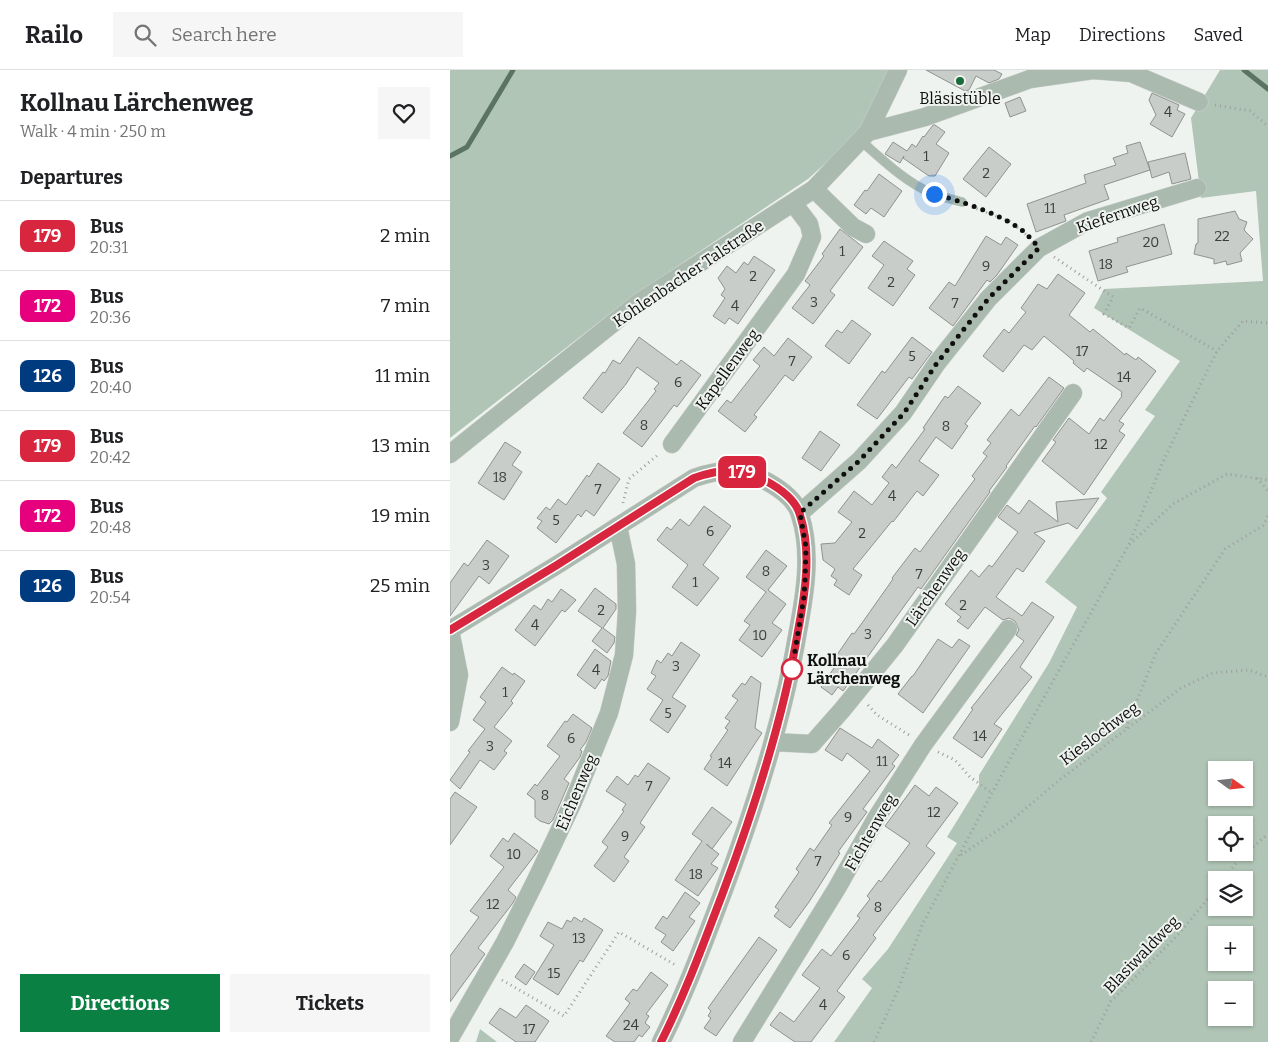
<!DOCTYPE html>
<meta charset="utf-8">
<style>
body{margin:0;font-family:Bitter,serif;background:#f6f6f6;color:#202124;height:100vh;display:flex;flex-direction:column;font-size:19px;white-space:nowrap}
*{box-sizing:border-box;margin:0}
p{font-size:16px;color:#757577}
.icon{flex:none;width:28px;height:28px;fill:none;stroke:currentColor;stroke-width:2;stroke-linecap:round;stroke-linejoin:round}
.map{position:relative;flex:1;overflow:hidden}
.side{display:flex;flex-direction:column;background:#fff;width:450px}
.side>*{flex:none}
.badge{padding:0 10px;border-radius:8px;font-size:18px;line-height:32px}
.needle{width:32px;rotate:105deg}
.controls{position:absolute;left:758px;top:691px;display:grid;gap:10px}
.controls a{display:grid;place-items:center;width:45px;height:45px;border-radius:0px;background:#fff;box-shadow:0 1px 4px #0004;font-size:25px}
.you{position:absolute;width:25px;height:25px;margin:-12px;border:4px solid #fff;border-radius:50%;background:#1a73e8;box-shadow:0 0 0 8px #1a73e833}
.map>.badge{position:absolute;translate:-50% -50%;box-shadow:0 0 0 2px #fff}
h2{padding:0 20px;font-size:19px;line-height:45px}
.round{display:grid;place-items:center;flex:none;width:52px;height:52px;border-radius:0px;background:#f6f6f6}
.overview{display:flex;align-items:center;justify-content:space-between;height:85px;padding:0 20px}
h1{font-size:24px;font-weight:700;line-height:38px}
.action{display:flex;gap:10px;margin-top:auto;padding:10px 20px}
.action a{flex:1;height:58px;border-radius:0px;background:#0b8043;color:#fff;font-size:20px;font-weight:700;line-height:58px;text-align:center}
.action a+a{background:#f6f6f6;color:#202124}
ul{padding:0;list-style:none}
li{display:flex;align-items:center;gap:15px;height:70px;padding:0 20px;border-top:1px solid #e0e0e0}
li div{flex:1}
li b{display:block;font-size:19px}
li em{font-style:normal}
li .badge{min-width:55px;font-weight:700;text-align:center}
header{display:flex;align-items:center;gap:30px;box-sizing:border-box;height:70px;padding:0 25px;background:#fff;border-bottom:1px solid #e0e0e0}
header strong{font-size:24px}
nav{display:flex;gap:28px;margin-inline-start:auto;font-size:18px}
.search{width:350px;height:45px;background:#f6f6f6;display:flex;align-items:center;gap:12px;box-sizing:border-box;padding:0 18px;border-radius:0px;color:#757577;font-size:19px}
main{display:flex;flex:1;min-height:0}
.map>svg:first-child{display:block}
</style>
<header>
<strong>Railo</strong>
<div class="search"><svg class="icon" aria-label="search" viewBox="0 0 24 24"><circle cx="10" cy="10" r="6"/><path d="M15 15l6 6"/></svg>Search here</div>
<nav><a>Map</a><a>Directions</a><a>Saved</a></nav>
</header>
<main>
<section class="side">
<div class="overview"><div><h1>Kollnau Lärchenweg</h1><p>Walk · 4 min · 250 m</p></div><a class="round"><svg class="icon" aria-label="heart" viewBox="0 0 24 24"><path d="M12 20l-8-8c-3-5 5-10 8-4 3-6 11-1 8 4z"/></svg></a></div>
<h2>Departures</h2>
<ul>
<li><span class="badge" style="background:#d7263d;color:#fff">179</span><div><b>Bus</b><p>20:31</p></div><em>2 min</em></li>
<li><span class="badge" style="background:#e6007e;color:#fff">172</span><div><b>Bus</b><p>20:36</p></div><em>7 min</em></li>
<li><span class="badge" style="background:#003b80;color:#fff">126</span><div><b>Bus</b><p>20:40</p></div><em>11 min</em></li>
<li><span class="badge" style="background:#d7263d;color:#fff">179</span><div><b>Bus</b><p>20:42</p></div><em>13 min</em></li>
<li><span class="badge" style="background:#e6007e;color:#fff">172</span><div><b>Bus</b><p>20:48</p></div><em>19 min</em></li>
<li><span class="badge" style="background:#003b80;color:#fff">126</span><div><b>Bus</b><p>20:54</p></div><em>25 min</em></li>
</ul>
<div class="action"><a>Directions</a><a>Tickets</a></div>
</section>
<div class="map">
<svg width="818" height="972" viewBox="0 0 818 972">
<rect width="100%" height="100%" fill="#eff3f0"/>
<!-- green -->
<path fill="#b0c5b5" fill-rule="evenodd" d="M0,0H438L410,62L358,109L180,228L0,368Z
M770,0H818V972H384L422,918L412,909L438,879L507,773L497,767L529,715V705L599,593L627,537L595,512L657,428L651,422L705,346L695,340L730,291L644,238L654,219L813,211L806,121L751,128L741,48ZM766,700H794V728H766ZM766,755H794V782H766ZM766,810H794V838H766ZM766,865H794V892H766ZM766,920H794V948H766Z
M30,959L47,972H26Z"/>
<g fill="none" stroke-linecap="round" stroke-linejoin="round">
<!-- stream -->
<path stroke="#5b7361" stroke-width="5" d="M794,0L818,19
M0,86L17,77L63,0"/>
</g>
<!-- building -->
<path fill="#c8cdc9" stroke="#8f9390" d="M476,0H544L552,4L549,9L539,13L526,6L519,20L515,21Z
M702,23L729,35L727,40L735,44L722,67L700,54L706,45L699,30Z
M570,27L576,41L560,47L555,33Z
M483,55H485L495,62L486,74L499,83L485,106H479L453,88L454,86L450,93L435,84L443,72L457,81L462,74L466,77L473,66L474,67Z
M690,72L700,100L654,115L659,129L614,145L616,151L586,162L577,134L636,113L634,105L666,95L663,88L678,83L676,76Z
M539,77L561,94L536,127L513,109Z
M735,83L741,109L722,114L719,102L702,108L698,92Z
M429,104L452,121L434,147L421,138L416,144L404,135L415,120L417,121Z
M785,141L789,149L797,152L794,160L803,169L790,183L792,191L777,195L776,191L764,194V189L744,184L746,174L748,173V149Z
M714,154L722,184L676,197L678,202L648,211L639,181L668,172L667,168Z
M390,159L413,177L380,221L385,225L363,254L342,238L360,215L355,211L374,186L372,184Z
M536,166L551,175L556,167L568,175L547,205L540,212L537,210L503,256L479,238L499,212L505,216Z
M434,171L463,191L457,199L465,205L443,236L418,218L434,195L422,186Z
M304,186L325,200L288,254L279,248L275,254L263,246L275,228L271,225L275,219L268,208L277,196L286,203L294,192L298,195Z
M608,204L635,223L619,245L640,262L643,259L675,285L676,283L686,290L688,287L706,301L669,351L674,354L669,361L675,365L634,425L592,391L606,372L603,370L619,348L639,364L650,348L654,351L672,326L671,325L672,322L637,298L634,302L623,293L624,291L594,266L582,280L574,275L553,302L533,286L554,259L559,263L576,242L571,238L588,214L597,219Z
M402,250L421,264L399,294L375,276L387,260L392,263Z
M189,267L227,295L231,290L251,305L227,337L224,335L192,377L173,363L206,321L204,319L209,313L187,297L176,314L152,343L133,328L153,302L155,303L163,290L170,294Z
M462,267L482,282L462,309L459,307L427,349L407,335L432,301L435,303Z
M338,268L362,287L343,311L335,305L304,345L307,347L295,362L268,341L277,330L281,333L310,296L303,290L314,277L324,286Z
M599,307L614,318L586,357L585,356L556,396L557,397L539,421L540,422L471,519L468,517L393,621L388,617L382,625L371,617L384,598L380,595L402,563L404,564L412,553L443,509L442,508L465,478L470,482L525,409L522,406L537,386L533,383L541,373L537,370L561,339L569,346Z
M508,316L531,333L515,354L518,356L502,379L486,367L469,391L489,405L473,426L467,421L443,452L442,451L403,499L412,505L399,525L384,515L387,510L381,506L385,499L373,490L371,474L385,473L402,452L388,442L404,421L422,435L439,413L432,407L442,394L446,398L475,359L473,358L495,326L498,328Z
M370,361L390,375L371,401L352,388Z
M55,372L71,382L62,395L72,402L54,430L28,413Z
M148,393L170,409L144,446L136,440L131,447L128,444L106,473L87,458L92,451L87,448L96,437L100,440L108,429L116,435L137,405L139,407Z
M649,428L627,459L618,453L584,463L595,471L573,502L567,498L546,527L572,546L582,532L604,547L570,597L582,607L544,654L552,659L532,688L503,668L523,639L521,638L526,632L574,571L566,565L569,560L565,551L559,548L553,550L535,537L518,559L507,551L511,547L495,534L521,500L529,507L539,495L542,497L568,462L548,447L557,435L569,444L579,430L608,452L606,432Z
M254,436L281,456L253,495L269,508L247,536L222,517L238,495L207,470L217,457L221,460L230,449L239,456Z
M37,470L59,486L39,514L29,506L0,546V513L14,493L18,496Z
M316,480L337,496L318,520L336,534L322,553L332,560L312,587L289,570L300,555L294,551L316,522L296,507Z
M145,518L166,534V539L153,558L165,567L164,573L157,583L142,571L152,558L128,541Z
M111,519L126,530L115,542L112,540L85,576L65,560L84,535L91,540L98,529L102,532Z
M488,569L502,578L509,569L520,576L473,643L448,624L462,606H463Z
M231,572L250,585L222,627L236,636L218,663L200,650L213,630L197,619L206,606L201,603L207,590L211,593L218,583L222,586Z
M145,579L161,591L158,606L154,611L152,609L145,619L127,605Z
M52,597L63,605L64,603L75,611L61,631L63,633L44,657L62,671L54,681L57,683L44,700L30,690L10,719L0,710L20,682L18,681L35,659L23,650L36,632L30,627Z
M301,606L311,613L305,658L312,663L277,716L254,699L262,687L260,686L278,660L275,658L280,651L275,648L288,630L282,626L292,613L295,615Z
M123,644L142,658L136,672L130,680L132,681L130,687L114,709L119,713L103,750L99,754L90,751L85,747V730L77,724L85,714L87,716L110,686L97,676L115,651L117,652Z
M390,658L422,678L428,669L449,685L442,694L445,696L413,739L417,742L388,782L390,783L359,832L340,858L324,846L329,840L325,837L349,802L346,799L360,778L364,781L382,755L379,753L420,701L397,683L392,691L375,680Z
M198,693L220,708L190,753L195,757L174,787L179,791L164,812L144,796L158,777L152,772L174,741L172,740L176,734L156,721L167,706L178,715L185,705L188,707Z
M465,715L479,726L486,717L508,733L476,776L485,783L423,865L426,868L387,921L395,927L361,972H345L320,955L330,942L344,952L370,918L352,905L372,879L381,886L410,848L407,846L420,829L417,826L429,810L431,812L460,773L435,756Z
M5,722L27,737L0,775V729Z
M262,737L282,752L262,779L256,774L269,784L261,794L268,798L248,826L225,810L252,771L242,764Z
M64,763L88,781L58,820L66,827L63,833L28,878L35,884L0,932V886L29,847L20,841L54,797L40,786L53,768L58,772Z
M235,822L250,833L239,847L245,851L223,881L211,872L216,865L205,858L213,846L217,849Z
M124,847L132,852L134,848L153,860L133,892L130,890L108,925L83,909L104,875L90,866L98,852L112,859L117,850L121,852Z
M309,867L327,880L266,966L254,958L261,948L258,946L261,941L258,938Z
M74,894L85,902L76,915L65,907Z
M201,902L218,915L196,944L199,946L195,953L200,957L192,967L189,965L184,972H165L156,966L180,933L175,929L183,919L187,921Z
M76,935L99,951L85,972H66L39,953L50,938L66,948Z"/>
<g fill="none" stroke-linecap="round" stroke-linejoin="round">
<defs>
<path id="lane" d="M411,71C433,90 454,111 481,123C491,127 502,129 512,132"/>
<path id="street" d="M418,62L475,47L580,9L643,0L681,3L749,32
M364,119L403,157L416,164
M222,374L346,204L362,167L359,154L343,133
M0,384L188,233L364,119L418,62L448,0
M350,443L409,391L453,343L487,293L538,229L589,178L638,151L747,118
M0,560L107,495L244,408C271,399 290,397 316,411C329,418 346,430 350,445C362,482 355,524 348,561C333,651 304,740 272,825C253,875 235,924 211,972
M0,652L9,605L0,560
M323,672L362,674L392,640L445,575L623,323
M0,968L55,872L86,810L123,732L159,643L174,585L177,541L176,494L168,456
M292,972L387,818L427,747L473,675L558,559"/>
</defs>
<!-- lane casing -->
<use href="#lane" stroke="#cbcfcc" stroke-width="10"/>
<!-- street casing -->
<use href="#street" stroke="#cbcfcc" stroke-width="19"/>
<!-- path -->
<path stroke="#9c9f9d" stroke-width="3" stroke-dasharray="1 4" stroke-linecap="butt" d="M765,35L800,41L818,56
M522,137L559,151L578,166
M604,187L663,227L654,244L679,258L690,238L767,281
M807,408L818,421
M173,433L179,409L209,384
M679,474L715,387L767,281L793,251L818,253
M418,635L427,645L459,665
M676,658L706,583L775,479L814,455L818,445
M488,682L505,690L520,707L542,723
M511,785L560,752L608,711L731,618L763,603L799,600L818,607
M773,810L791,787L818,764
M52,910L114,946L169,862L227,896
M424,972L447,922L473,853L567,676L678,476L723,434L777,404L818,410
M641,972L661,931L727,866L766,819"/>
<!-- lane -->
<use href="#lane" stroke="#abbaaf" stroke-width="9"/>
<!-- street -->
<use href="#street" stroke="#abbaaf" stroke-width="18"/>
</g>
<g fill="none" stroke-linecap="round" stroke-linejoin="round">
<defs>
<path id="line" d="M0,560L107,495L244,408C271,399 290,397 316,411C329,418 346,430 350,445C362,482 355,524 348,561C333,651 304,740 272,825C253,875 235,924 211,972"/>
</defs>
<!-- line casing -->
<use href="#line" stroke="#fff" stroke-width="11"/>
<!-- line -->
<use href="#line" stroke="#d7263d" stroke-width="8"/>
<!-- walk -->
<path stroke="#0e0f0e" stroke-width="5" stroke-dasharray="0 9" d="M342,599L354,527L355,511L356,477L350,443L409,391L454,343L487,293L538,229L589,178C584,172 579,166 573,161C551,144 511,131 484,124"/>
</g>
<!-- markers -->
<circle fill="#1a6b3b" stroke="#eff3f0" stroke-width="2" cx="510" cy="11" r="5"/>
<circle fill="#fff" stroke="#d7263d" stroke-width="2.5" cx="342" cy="599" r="10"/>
<g text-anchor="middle" stroke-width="4" stroke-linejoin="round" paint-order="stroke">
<!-- number labels -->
<g font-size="14" fill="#3c3e3d">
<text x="718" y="47">4</text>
<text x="476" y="91">1</text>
<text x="536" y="108">2</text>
<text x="600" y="143">11</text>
<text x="772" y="171">22</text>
<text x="701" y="177">20</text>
<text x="392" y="186">1</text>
<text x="656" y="199">18</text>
<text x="536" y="201">9</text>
<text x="303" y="211">2</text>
<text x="441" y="217">2</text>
<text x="364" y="237">3</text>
<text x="505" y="238">7</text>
<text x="285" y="241">4</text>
<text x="632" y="286">17</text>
<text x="462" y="291">5</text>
<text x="342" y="296">7</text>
<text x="674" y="312">14</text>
<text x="228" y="317">6</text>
<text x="194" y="360">8</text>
<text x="496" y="361">8</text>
<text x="651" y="379">12</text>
<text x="50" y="412">18</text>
<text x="148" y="424">7</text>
<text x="442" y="431">4</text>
<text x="106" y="455">5</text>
<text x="260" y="466">6</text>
<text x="412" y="468">2</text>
<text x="36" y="500">3</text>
<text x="316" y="506">8</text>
<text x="469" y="509">7</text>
<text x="245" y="517">1</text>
<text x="513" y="540">2</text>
<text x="151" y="545">2</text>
<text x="85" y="560">4</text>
<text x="418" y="569">3</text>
<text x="310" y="570">10</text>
<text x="226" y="601">3</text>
<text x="146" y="605">4</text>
<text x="55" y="627">1</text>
<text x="218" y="648">5</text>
<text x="530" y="671">14</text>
<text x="121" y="673">6</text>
<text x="40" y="681">3</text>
<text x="432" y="696">11</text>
<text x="275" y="698">14</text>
<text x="199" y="721">7</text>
<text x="95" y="730">8</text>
<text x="484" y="747">12</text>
<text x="398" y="752">9</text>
<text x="175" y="771">9</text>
<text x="64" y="789">10</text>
<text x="368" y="796">7</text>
<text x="246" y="809">18</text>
<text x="43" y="839">12</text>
<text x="428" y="842">8</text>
<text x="129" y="873">13</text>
<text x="396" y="890">6</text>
<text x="104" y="908">15</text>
<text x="373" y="940">4</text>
<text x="181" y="960">24</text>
<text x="79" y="964">17</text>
</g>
<!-- poi labels -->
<g font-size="16" fill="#0e0f0e" stroke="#eff3f0">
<text x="510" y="34">Bläsistüble</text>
</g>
<!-- street labels -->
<g font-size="16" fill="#0e0f0e" stroke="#eff3f0">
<text transform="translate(667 144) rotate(-19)" y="6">Kiefernweg</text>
<text transform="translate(238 203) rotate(-34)" y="6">Kohlenbacher Talstraße</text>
<text transform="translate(277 299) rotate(-54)" y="6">Kapellenweg</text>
<text transform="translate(485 517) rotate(-55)" y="6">Lärchenweg</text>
<text transform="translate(649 663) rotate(-37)" y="6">Kieslochweg</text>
<text transform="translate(126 722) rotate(-67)" y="6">Eichenweg</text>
<text transform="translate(420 762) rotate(-60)" y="6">Fichtenweg</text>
<text transform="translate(691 884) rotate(-46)" y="6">Blasiwaldweg</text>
</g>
<!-- stop labels -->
<g font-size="16" font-weight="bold" fill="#0e0f0e" stroke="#eff3f0" text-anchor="start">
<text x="357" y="596">Kollnau<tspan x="357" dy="18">Lärchenweg</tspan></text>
</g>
</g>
</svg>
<div class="controls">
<a><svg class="needle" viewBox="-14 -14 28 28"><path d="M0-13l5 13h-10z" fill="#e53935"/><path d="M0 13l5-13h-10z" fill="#757577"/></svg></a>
<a><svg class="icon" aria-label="locate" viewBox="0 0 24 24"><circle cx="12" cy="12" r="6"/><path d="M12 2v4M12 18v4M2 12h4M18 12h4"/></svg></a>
<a><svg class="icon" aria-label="layers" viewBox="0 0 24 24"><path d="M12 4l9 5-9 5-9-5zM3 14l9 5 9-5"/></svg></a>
<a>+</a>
<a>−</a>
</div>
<div class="you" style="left:484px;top:124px"></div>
<b class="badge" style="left:292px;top:402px;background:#d7263d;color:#fff">179</b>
</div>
</main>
